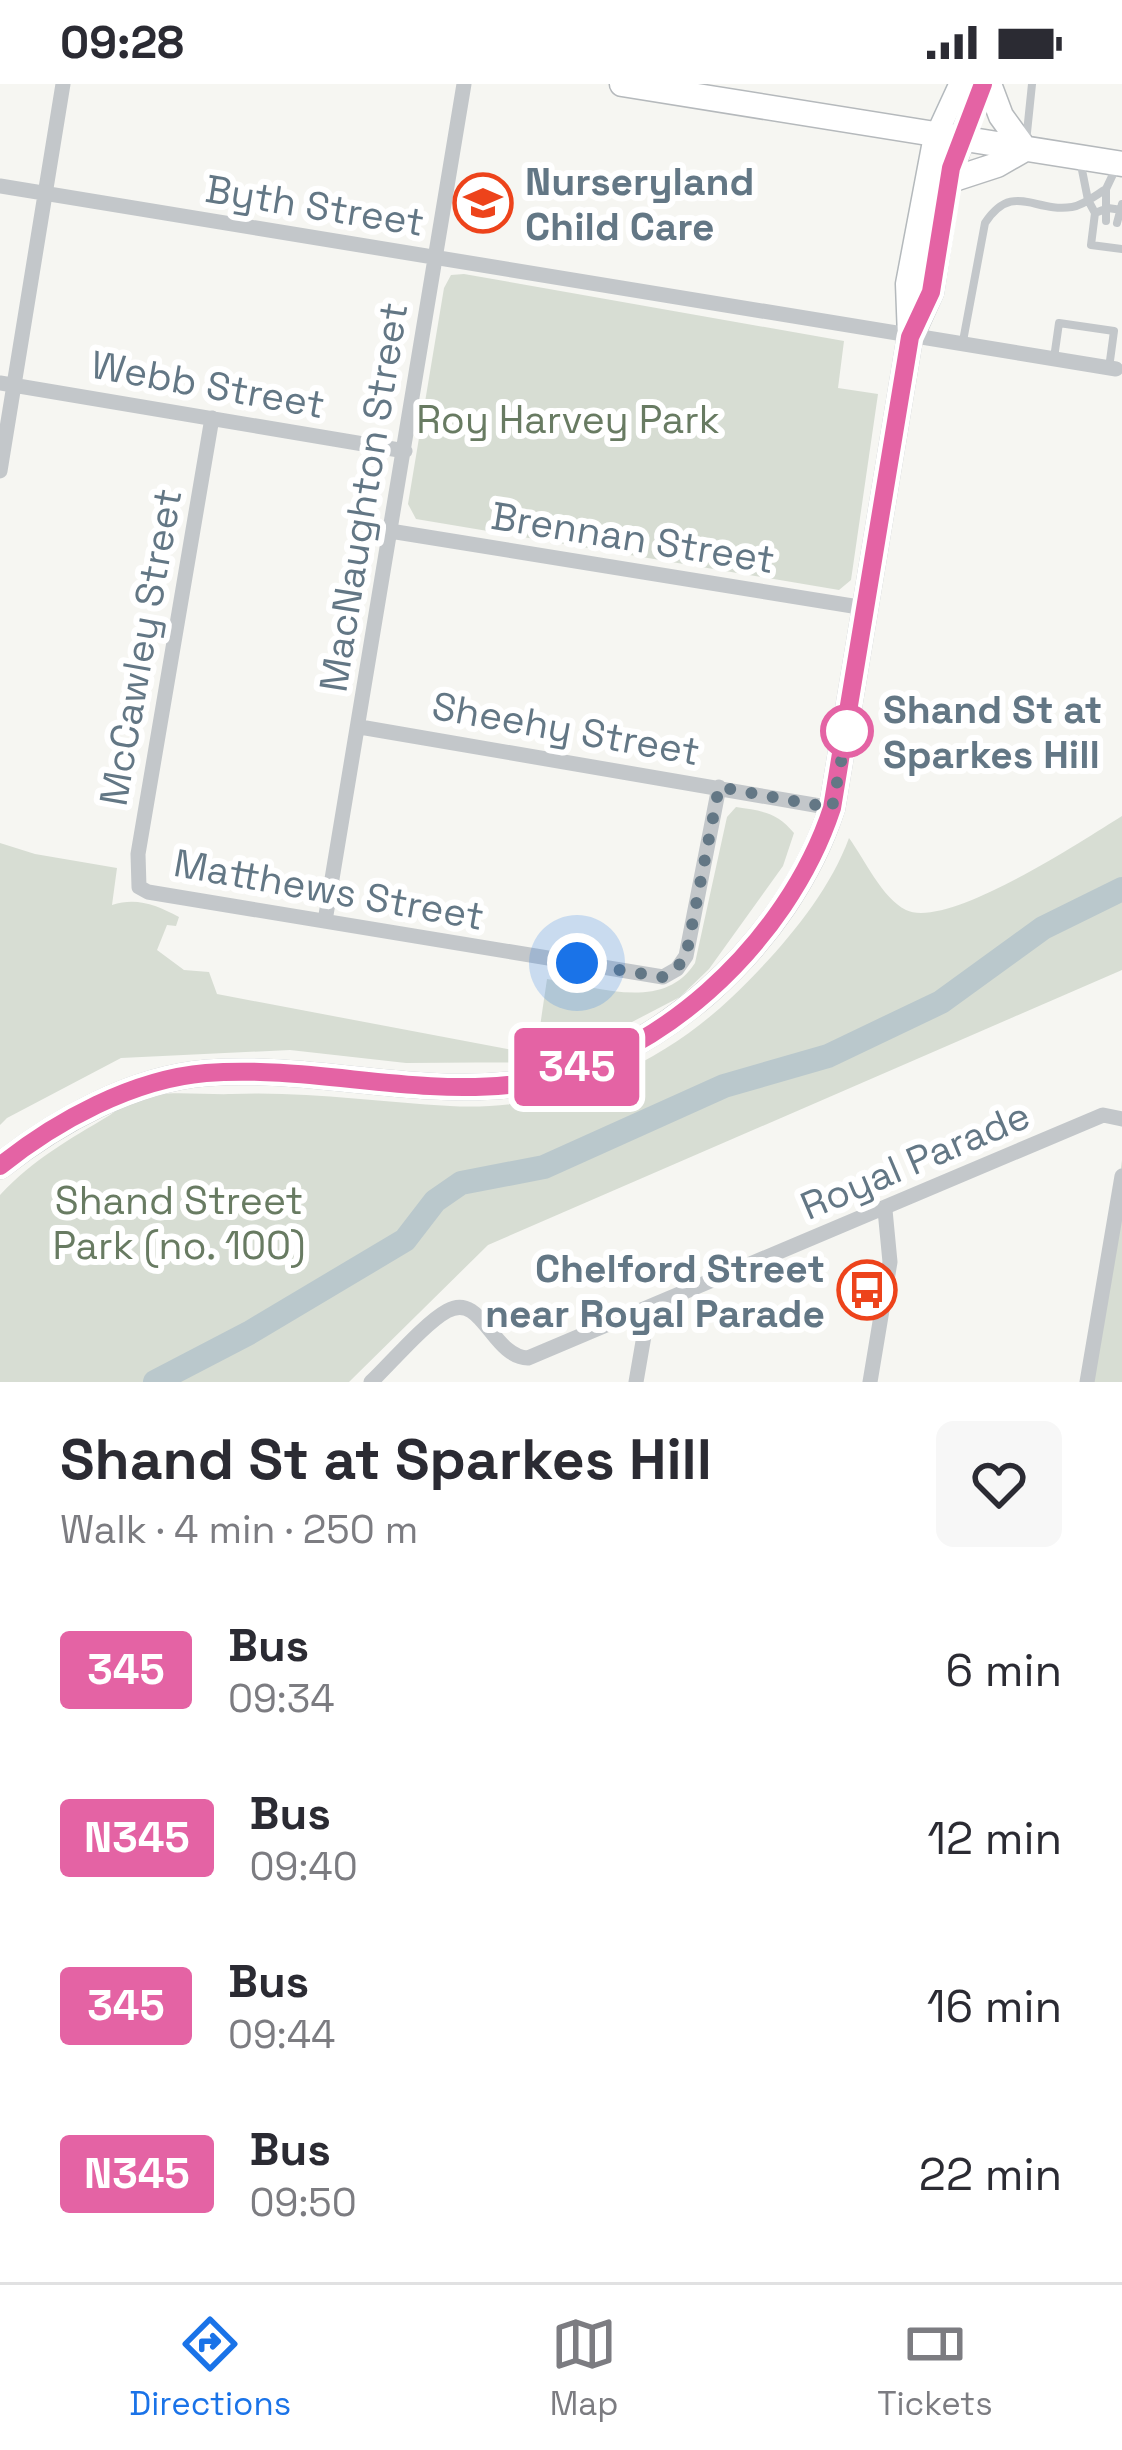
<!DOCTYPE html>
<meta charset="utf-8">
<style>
body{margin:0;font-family:"Space Grotesk",sans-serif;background:#f7f7f7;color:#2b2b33;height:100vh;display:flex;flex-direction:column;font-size:45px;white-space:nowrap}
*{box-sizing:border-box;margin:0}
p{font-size:39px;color:#7c7c81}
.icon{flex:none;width:66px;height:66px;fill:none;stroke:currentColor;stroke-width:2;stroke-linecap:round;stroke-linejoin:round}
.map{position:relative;height:1298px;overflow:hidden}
.panel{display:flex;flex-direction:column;background:#fff;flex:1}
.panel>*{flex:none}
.badge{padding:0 24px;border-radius:9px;font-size:42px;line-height:78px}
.you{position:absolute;width:60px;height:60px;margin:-30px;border:9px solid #fff;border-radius:50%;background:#1a73e8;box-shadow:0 0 0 18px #1a73e833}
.map>.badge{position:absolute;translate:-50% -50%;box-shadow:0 0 0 6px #fff}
.round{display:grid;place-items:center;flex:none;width:126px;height:126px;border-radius:18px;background:#f7f7f7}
.headline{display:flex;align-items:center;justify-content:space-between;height:204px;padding:0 60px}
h1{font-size:57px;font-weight:700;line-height:90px}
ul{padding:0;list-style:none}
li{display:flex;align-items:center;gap:36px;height:168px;padding:0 60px}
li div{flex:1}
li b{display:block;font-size:45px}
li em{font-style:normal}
li .badge{min-width:132px;font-weight:700;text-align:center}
.status{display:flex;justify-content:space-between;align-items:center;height:84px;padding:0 60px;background:#fff;direction:ltr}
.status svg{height:33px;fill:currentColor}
.dock{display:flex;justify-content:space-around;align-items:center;height:168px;border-top:3px solid #e1e1e2;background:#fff;font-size:33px;color:#7c7c81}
.dock a{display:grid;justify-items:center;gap:6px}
.dock .current{color:#1a73e8}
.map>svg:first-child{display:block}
</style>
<div class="status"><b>09:28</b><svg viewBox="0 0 49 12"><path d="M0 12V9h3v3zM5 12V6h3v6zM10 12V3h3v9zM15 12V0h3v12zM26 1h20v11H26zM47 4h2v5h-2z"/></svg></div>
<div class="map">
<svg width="1122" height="1298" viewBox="0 0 1122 1298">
<rect width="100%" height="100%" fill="#f6f6f2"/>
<!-- green -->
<path fill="#d7ddd3" d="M464,190L844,257L838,304L878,310L851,496L839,506L416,435L408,420L444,204L451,191Z
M736,723C762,727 777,728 794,749L783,782L709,885L680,913L584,963L529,978L406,979L290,966L121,974L7,1034L0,1041V759L35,770L117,784L112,821C137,813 156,821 179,833L176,842L167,841L157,866L184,886L209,888L217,910L528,969L537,963L547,895C596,902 663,929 695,879L727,733Z
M1122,732V886L488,1161L349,1298H0V1111C35,1074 67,1057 110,1031C119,1025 131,1015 141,1013C165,1006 206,1011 232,1010C306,1007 377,1018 450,1022C554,1028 656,985 731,914C776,871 827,814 849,754C865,776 882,814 906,826C948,846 1083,756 1122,732Z
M1122,1076V1298H1091Z"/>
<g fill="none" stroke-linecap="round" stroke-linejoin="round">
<!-- river -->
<path stroke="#bac8cc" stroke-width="24" d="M155,1298L249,1249L405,1156L435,1117L461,1099L544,1083L724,1002L828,972L941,918L1043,844L1122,805"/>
<defs>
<path id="secondary" d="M936,52L960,0
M961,56L984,0"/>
<path id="primary" d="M912,250L931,208L948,97L961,56
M0,1082C57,1037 133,995 206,989C307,981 407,1011 508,1001C652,987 789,858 832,724L910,253L908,200L936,52"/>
<path id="trunk" d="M622,0L1122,80
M989,0L1001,32L1025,65
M948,97L997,81L1025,65"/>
</defs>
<!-- secondary casing -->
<use href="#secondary" stroke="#b3b9bd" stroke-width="24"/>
<!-- primary casing -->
<use href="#primary" stroke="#b4b9bc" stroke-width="27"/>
<!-- trunk casing -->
<use href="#trunk" stroke="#b5b9bc" stroke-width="27"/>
<!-- service -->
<path stroke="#c3c7ca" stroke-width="8" d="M1026,58L1032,0
M1081,81L1088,116L1095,129L1091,161L1122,165
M1095,129L1108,124L1122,126
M1106,137V105L1115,86
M1117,139L1122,120
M963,257L985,139C1013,97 1034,129 1072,123C1084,121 1096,111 1106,105
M1054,274L1059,239L1114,247L1109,284"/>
<!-- minor -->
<path stroke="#c3c7ca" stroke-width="15" d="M0,102L1116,285
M0,299L405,367
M212,334L138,770L139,803L148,808L663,893L677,885L686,872L719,703
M0,387L63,0
M390,447L865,524
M360,643L832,724
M325,837L464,0
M635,1228L645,1246L636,1298
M371,1298C391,1279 425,1239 447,1227C482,1207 492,1273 528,1274L1103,1031L1122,1035
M870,1298L890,1178L885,1126
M1087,1298L1122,1092"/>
<!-- secondary -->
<use href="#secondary" stroke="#fff" stroke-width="21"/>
<!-- primary -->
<use href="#primary" stroke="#fff" stroke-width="24"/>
<!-- trunk -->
<use href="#trunk" stroke="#fff" stroke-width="24"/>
</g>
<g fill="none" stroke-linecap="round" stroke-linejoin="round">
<defs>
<path id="line" d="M0,1082C56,1037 133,995 206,989C307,981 407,1011 508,1001C653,987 788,858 832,724L910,253L931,208L951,84L983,0"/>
</defs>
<!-- line casing -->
<use href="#line" stroke="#fff" stroke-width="27"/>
<!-- line -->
<use href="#line" stroke="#e463a4" stroke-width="18"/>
<!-- walk -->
<path stroke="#637785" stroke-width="12" stroke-dasharray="0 21.6" d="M577,879L663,893L676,885L686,872L719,703L832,724L847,647"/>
</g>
<!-- icons -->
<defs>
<symbol id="school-ring" viewBox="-11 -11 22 22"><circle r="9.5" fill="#fff" stroke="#ed431b" stroke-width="1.5"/><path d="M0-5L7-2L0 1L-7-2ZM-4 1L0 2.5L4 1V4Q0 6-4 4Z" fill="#ed431b"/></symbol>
<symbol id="bus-ring" viewBox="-11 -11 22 22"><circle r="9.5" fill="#fff" stroke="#ed431b" stroke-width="1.5"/><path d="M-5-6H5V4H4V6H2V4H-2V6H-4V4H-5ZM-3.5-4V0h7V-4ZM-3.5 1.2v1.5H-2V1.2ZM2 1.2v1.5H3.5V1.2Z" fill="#ed431b"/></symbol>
</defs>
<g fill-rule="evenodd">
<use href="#school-ring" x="450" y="86" width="66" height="66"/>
<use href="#bus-ring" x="834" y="1173" width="66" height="66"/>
</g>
<!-- markers -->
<circle fill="#fff" stroke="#e463a4" stroke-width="6" cx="847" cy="647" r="24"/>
<g text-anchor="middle" stroke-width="12" stroke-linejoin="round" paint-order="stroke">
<!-- poi labels -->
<g font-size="39" font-weight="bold" fill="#637785" stroke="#fff" text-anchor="start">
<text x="525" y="111">Nurseryland<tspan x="525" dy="45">Child Care</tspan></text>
<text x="825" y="1198" text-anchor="end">Chelford Street<tspan x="825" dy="45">near Royal Parade</tspan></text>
</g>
<!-- street labels -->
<g font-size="39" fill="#637785" stroke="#fff">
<text transform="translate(315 121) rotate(9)" y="14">Byth Street</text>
<text transform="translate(208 300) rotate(10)" y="14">Webb Street</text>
<text transform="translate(363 413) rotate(-81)" y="14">MacNaughton Street</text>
<text transform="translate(633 453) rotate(9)" y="14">Brennan Street</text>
<text transform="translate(140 563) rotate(-80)" y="14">McCawley Street</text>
<text transform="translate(566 644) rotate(10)" y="14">Sheehy Street</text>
<text transform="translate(329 805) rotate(10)" y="14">Matthews Street</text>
<text transform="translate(915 1076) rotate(-23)" y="14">Royal Parade</text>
</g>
<!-- park labels -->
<g font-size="39" fill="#687b62" stroke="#fff">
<text x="568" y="349">Roy Harvey Park</text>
<text x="179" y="1130">Shand Street<tspan x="179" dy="45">Park (no. 100)</tspan></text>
</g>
<!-- stop labels -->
<g font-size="39" font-weight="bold" fill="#637785" stroke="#fff" text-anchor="start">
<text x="883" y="639">Shand St at<tspan x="883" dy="45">Sparkes Hill</tspan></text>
</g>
</g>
</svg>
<div class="you" style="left:577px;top:879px"></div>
<b class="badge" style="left:577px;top:983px;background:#e463a4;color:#fff">345</b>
</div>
<section class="panel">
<div class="headline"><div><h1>Shand St at Sparkes Hill</h1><p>Walk · 4 min · 250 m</p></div><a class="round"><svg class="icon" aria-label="heart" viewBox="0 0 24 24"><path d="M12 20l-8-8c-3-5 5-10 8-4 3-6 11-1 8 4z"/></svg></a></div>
<ul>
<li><span class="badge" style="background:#e463a4;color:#fff">345</span><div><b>Bus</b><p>09:34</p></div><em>6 min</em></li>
<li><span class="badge" style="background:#e463a4;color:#fff">N345</span><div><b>Bus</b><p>09:40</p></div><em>12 min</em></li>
<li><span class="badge" style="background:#e463a4;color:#fff">345</span><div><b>Bus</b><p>09:44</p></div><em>16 min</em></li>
<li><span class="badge" style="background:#e463a4;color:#fff">N345</span><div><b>Bus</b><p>09:50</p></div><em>22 min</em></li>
</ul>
</section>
<nav class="dock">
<a class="current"><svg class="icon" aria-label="directions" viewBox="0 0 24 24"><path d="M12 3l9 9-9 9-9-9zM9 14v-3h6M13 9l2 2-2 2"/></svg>Directions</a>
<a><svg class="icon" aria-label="map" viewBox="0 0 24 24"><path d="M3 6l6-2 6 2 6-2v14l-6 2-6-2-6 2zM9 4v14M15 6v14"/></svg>Map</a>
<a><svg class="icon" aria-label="tickets" viewBox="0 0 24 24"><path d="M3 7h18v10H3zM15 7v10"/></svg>Tickets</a>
</nav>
